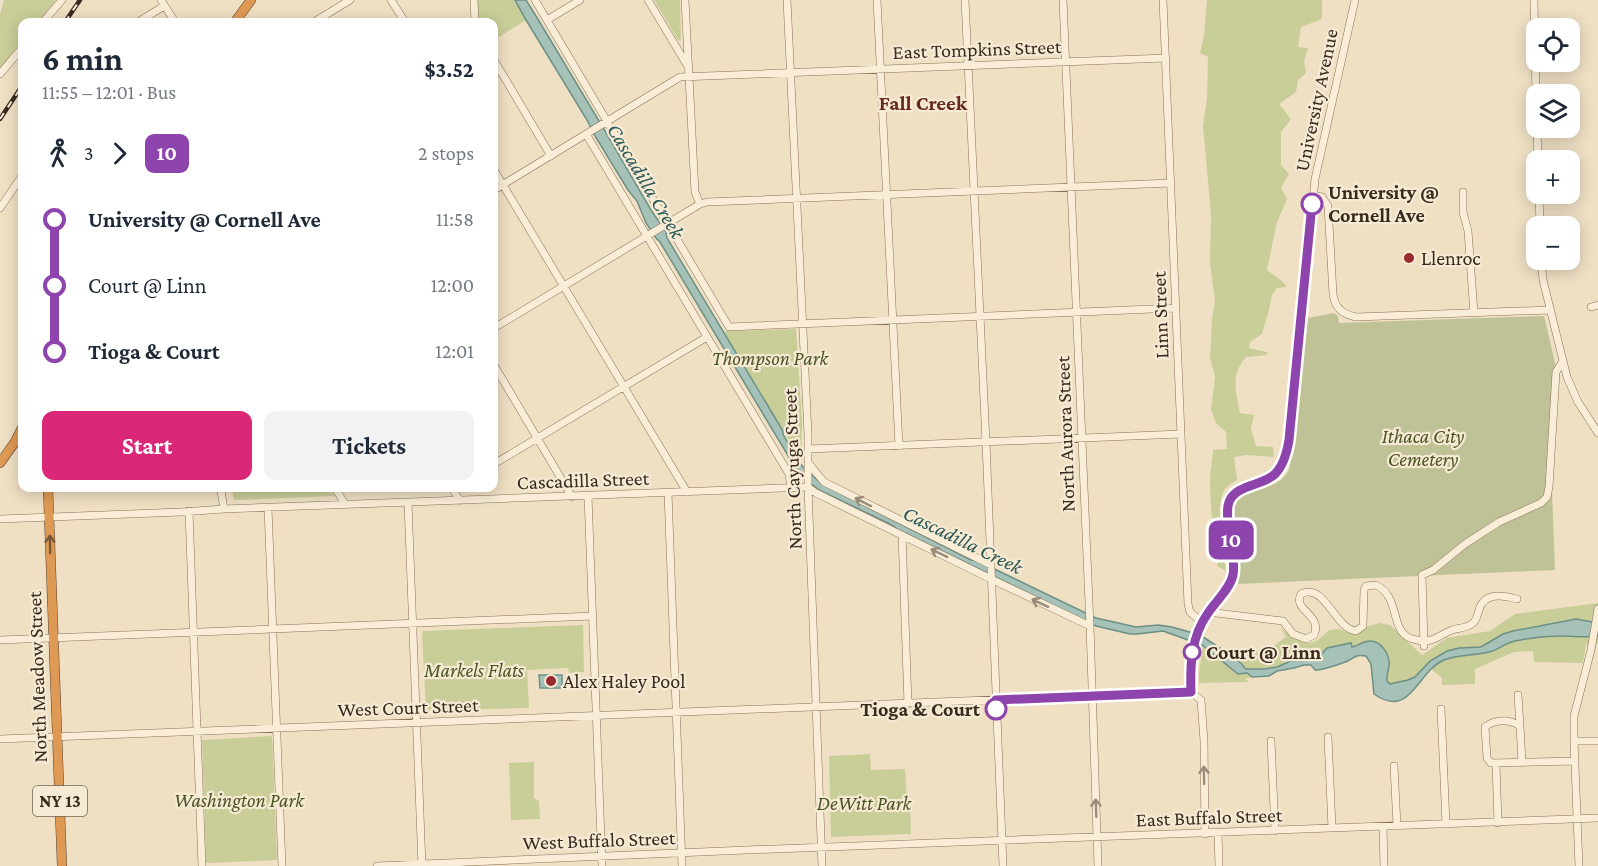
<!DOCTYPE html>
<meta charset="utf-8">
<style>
body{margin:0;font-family:"Crimson Pro",serif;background:#f2f2f3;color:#1f2937;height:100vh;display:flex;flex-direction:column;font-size:22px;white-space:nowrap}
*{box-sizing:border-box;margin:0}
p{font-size:20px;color:#747a83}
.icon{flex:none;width:33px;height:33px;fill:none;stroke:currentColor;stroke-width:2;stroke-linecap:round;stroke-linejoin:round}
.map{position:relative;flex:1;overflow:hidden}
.sheet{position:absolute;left:18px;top:18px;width:480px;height:474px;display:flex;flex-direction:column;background:#fff;border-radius:12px;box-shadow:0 3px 15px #0003}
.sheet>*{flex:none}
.badge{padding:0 12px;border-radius:9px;font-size:21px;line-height:39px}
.buttons{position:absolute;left:1526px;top:18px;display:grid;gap:12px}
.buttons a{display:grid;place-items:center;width:54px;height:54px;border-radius:12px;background:#fff;box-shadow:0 3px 15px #0003;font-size:30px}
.map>.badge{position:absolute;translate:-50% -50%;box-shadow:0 0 0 3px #fff}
.legs{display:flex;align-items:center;gap:9px;height:66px;padding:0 24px;font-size:20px}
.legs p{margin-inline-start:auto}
.headline{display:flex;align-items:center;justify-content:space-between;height:102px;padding:0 24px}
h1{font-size:33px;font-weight:700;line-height:45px}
.cta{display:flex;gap:12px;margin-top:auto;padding:12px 24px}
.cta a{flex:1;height:69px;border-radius:12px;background:#db2777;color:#fff;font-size:24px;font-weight:700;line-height:69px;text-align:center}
.cta a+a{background:#f2f2f3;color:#1f2937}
ul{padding:0 24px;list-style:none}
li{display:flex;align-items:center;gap:21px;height:66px;font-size:22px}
li i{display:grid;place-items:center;width:9px;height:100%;margin:0 8px;background:currentColor}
li i::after{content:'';width:15px;height:15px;margin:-8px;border:4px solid;border-radius:50%;background:#fff}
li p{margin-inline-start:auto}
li:first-child i{background:linear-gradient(#0000 50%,currentColor 0)}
li:last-child i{background:linear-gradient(currentColor 50%,#0000 0)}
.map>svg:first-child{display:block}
</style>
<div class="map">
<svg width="1598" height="866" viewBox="0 0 1598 866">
<rect width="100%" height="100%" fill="#efe0c4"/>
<!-- green -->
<path fill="#c9cd98" d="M4,0H56L38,22H22V41L0,69V15Z
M477,0H515L526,20L494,40V22H477Z
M654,0H680L681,41L678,40Z
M1207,0H1322V19L1301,27L1298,47L1308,48L1304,61L1306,73L1298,80L1296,92L1279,104L1291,119L1281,132V165L1289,174L1281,188L1287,199L1277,222L1267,270L1282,281L1287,287L1277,288L1272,295L1269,310L1262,334L1250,342L1249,348L1267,352V355L1246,357C1230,376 1236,390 1240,413L1254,415L1251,429L1256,446L1273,447L1274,457L1246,455L1234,457L1237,480C1231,484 1226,486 1223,493C1215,510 1224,551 1226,571L1217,566L1220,554C1212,538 1210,497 1210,479C1210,469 1213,459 1213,450L1227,449L1226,432L1216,423L1211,409L1215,377L1210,358L1212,319L1215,299L1210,265L1211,214L1203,126L1207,98L1208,57L1200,53L1204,36Z
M796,329L802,422L801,464L797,453L783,431L724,333L727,331Z
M236,488H330L335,496L234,500L232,490Z
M1598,603V644L1586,645L1583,663L1534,662L1533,651L1514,652L1475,669V684L1442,685V678L1430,668L1422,679L1392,697L1372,650L1295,665L1263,672L1245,679L1249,682L1199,683V674L1204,636L1229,655L1240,667V649L1263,653L1286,637L1280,627C1300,644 1309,651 1329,630L1339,629L1348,632L1379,623L1390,625L1422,655L1447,638L1490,631L1515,614Z
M583,625L584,672L569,673L568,668L527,670L529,708L426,711L422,635L423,631Z
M272,736L277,860L206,863L202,740Z
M870,754L871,770L905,769L907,799L910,800L911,834L831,837L829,756Z
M534,762V798L539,801L540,819L511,820L509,763Z"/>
<!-- cemetery -->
<path fill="#bfc297" d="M1334,313L1338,316L1339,323L1544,316L1559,380L1552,491L1555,570L1238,584C1239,573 1240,562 1239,551C1238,536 1229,514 1238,500C1242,494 1248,493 1254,491C1269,486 1281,484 1289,470L1308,318Z"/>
<!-- water -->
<path fill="#a6c2b8" stroke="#6c9085" stroke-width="1.5" d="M515,0H526L536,16L605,131L651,210L666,232L667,238L783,431V434L795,456L803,467L822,484L971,560L978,561L1096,618L1136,627L1158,625L1172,627L1200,635L1237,659L1246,669H1265L1277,667L1291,661L1316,660L1327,648L1351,643L1352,647C1359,646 1364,640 1371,641C1381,642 1388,652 1389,662C1390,668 1386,673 1387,681L1390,684L1408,680L1415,677L1430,661L1447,651L1459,648L1481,647L1503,634L1513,631L1576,619L1598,623V636C1585,638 1574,636 1561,636C1546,636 1529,638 1515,641C1505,643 1498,650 1489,652C1475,656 1458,654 1444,660C1417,671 1411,720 1374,694L1371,664L1366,656C1357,654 1355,657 1348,661C1340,664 1324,670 1315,670L1311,665H1304L1294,668L1277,671L1269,676L1252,677L1247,673L1238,674L1202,645L1177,636L1163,631L1137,634H1130L1096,626L899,530L890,524L819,490L799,474L660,242L656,238L646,223L637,201L628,190L595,136L587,120L526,20Z
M539,675H562V688H540Z"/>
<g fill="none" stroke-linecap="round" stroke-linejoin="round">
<defs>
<path id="minor" d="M161,0L175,22
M391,0L405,22
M474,0L475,22
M535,0L729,327L1176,308
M648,0L687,65
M685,0L695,192L700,204
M787,0L808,434V487L822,866
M877,0L899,446
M965,0L986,442L1003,866
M1063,0L1090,626L1098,866
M1163,0L1188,604L1190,612L1202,622
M1534,0L1536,94
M547,20L580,0
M43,22L62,0
M138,22L164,6
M314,22L350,0
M494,60L551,156
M0,74L22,48
M1537,128L1538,160
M586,134L789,474L791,488
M494,170L687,492
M494,190L680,77L1166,58
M1463,192V212L1468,231L1474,313
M1539,194L1540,226
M1313,195L1322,197L1328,206L1333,294C1335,308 1342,314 1356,317L1550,310
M0,208L22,176
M1541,260L1543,280L1567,377L1578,402L1598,433
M1591,307L1598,305
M494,328L700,204L707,202L1171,183
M494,365L572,497
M808,449L1181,434
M494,464L707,337
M809,464L824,482L991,565
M808,487L816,493L991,579L1090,626
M219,488L221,491L224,509
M335,488L345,504
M452,488L460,501
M668,493L682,866
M588,496L602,866
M408,503L422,866
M268,508L282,866
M189,511L202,866
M0,519L181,512L224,509L808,487
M902,535L908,704
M1208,612L1283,621L1293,634L1306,639L1314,635C1323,614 1292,611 1301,594C1325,582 1334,628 1356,631L1363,626L1364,590L1366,586L1376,585C1403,598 1387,636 1417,640C1422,641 1427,641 1431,640C1438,638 1444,633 1452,630C1458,628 1468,628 1473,623C1477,620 1477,615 1479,610C1484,592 1502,595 1517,599
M0,640L593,616
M1424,646L1422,575L1433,570L1465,544L1499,522L1541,503L1547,497L1549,487L1556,372L1563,361
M1191,692C1190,664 1191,637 1208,613C1216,601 1230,589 1233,575C1237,555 1223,518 1229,502C1237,484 1263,486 1275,474C1284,465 1287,452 1289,440L1315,179L1355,0
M1191,692L1201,700L1204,741L1205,834
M1518,695L1520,726
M1441,709L1446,824
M1328,737L1332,828
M0,739L1191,692
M1271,741L1275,831
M1574,741H1598
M1496,763L1498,823
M1522,763L1520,726C1509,719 1495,719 1485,727L1487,758L1491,763L1575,761
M1394,766L1397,826
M1383,827L1384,866
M1218,833L1219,866
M377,866L746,850L1598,818
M1579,866L1574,741V716L1591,650L1598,609"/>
<path id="highway" d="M235,22L251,0
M0,463L15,442L22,428
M48,488L62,866"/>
</defs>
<!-- minor casing -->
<use href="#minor" stroke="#89715a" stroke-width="8"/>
<!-- highway casing -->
<use href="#highway" stroke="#573f2e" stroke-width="10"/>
<!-- minor -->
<use href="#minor" stroke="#f9edd7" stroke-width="7"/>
<!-- highway -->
<use href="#highway" stroke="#de9a54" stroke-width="9"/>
<defs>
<path id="rail" d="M65,22L80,0
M0,119L22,86"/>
</defs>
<!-- rail casing -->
<use href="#rail" stroke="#392a1e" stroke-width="4.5"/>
<!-- rail -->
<use href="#rail" stroke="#f6ead4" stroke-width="2" stroke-dasharray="7" stroke-linecap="butt"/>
</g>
<!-- one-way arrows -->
<defs><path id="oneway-shaft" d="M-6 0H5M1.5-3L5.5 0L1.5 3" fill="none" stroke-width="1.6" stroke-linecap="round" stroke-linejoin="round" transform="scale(1.5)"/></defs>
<g stroke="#998c7a">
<use href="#oneway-shaft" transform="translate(863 502) rotate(-153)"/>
<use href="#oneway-shaft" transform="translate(939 553) rotate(-154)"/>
<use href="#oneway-shaft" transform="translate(1040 603) rotate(-155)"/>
<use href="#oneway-shaft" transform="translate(1204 775) rotate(-91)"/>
<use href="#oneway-shaft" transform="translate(1096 808) rotate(-92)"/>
</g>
<use stroke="#7b5734" href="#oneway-shaft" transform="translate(50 544) rotate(-91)"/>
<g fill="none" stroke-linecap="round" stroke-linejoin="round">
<defs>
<path id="line-1" d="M996,709V700L1191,692C1190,664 1191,637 1208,613C1216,601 1230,589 1233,575C1237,554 1223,518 1229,502C1236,484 1263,486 1275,474C1284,465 1287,452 1289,440L1312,204"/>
</defs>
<!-- line-1 casing -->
<use href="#line-1" stroke="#fff" stroke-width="14"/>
<!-- line-1 -->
<use href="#line-1" stroke="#8e44ad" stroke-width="9"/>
</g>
<!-- markers -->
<g fill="#fff" stroke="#8e44ad" stroke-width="3">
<circle cx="1312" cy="204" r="10"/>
<circle cx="1192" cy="652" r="8"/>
<circle cx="996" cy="709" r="10"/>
</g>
<g fill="#992a30" stroke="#f6ead4" stroke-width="2">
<circle cx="1409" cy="258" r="6"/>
<circle cx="551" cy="681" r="6"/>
</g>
<g text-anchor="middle" stroke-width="4.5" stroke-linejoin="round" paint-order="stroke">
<!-- shield labels -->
<rect fill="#f6ead4" stroke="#726455" stroke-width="1.5" x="33" y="786" width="54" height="30" rx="4.5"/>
<g font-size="18" font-weight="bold" fill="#392a1e">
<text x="60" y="807">NY 13</text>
</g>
<!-- street labels -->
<g font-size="20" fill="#392a1e" stroke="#f6ead4">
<text transform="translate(977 49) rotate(-2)" y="7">East Tompkins Street</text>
<text transform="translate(1316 100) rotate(-78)" y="7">University Avenue</text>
<text transform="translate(1160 315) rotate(-92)" y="7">Linn Street</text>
<text transform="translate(1065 434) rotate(-92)" y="7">North Aurora Street</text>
<text transform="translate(792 469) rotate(-92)" y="7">North Cayuga Street</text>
<text transform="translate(583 480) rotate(-2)" y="7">Cascadilla Street</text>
<text transform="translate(37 677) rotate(-92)" y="7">North Meadow Street</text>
<text transform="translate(408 707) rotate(-2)" y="7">West Court Street</text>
<text transform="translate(1209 817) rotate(-2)" y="7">East Buffalo Street</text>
<text transform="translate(599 840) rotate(-2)" y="7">West Buffalo Street</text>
</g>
<!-- stop labels -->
<g font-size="20" font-weight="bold" fill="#392a1e" stroke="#f6ead4" text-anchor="start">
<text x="1328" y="199">University @<tspan x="1328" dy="23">Cornell Ave</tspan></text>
<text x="1206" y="659">Court @ Linn</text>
<text x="980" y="716" text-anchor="end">Tioga &amp; Court</text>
</g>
<!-- poi labels -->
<g font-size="20" fill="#392a1e" stroke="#f6ead4" text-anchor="start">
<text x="1421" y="265">Llenroc</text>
<text x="563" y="688">Alex Haley Pool</text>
</g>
<!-- park labels -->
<g font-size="20" font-style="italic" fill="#4c5625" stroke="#f6ead4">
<text x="770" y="365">Thompson Park</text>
<text x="1423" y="443">Ithaca City<tspan x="1423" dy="23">Cemetery</tspan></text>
<text x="474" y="677">Markels Flats</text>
<text x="239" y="807">Washington Park</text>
<text x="864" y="810">DeWitt Park</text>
</g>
<!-- neighbourhood labels -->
<g font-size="21" font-weight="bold" fill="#66291d" stroke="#f6ead4">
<text x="923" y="110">Fall Creek</text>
</g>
<!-- water labels -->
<g font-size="21" font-style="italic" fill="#2d5954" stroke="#f6ead4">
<text transform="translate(646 181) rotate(59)" y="7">Cascadilla Creek</text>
<text transform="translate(963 540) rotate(26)" y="7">Cascadilla Creek</text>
</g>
</g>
</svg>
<div class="buttons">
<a><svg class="icon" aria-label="locate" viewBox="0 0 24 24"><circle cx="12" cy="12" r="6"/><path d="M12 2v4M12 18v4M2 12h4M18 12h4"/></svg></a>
<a><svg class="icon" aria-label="layers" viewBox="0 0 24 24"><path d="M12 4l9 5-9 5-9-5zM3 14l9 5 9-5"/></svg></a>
<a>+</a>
<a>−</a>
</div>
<b class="badge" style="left:1231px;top:540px;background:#8e44ad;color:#fff">10</b>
<section class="sheet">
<div class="headline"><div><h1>6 min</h1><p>11:55 – 12:01 · Bus</p></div><b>$3.52</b></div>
<div class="legs"><svg class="icon" aria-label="walk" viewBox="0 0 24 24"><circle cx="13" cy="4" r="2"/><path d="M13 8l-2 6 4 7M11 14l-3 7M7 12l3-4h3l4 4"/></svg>3<svg class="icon" aria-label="forward" viewBox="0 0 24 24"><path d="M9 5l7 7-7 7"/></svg><b class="badge" style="background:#8e44ad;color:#fff">10</b><p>2 stops</p></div>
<ul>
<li><i style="color:#8e44ad"></i><b>University @ Cornell Ave</b><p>11:58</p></li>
<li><i style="color:#8e44ad"></i><span>Court @ Linn</span><p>12:00</p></li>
<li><i style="color:#8e44ad"></i><b>Tioga &amp; Court</b><p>12:01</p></li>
</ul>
<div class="cta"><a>Start</a><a>Tickets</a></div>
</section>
</div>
